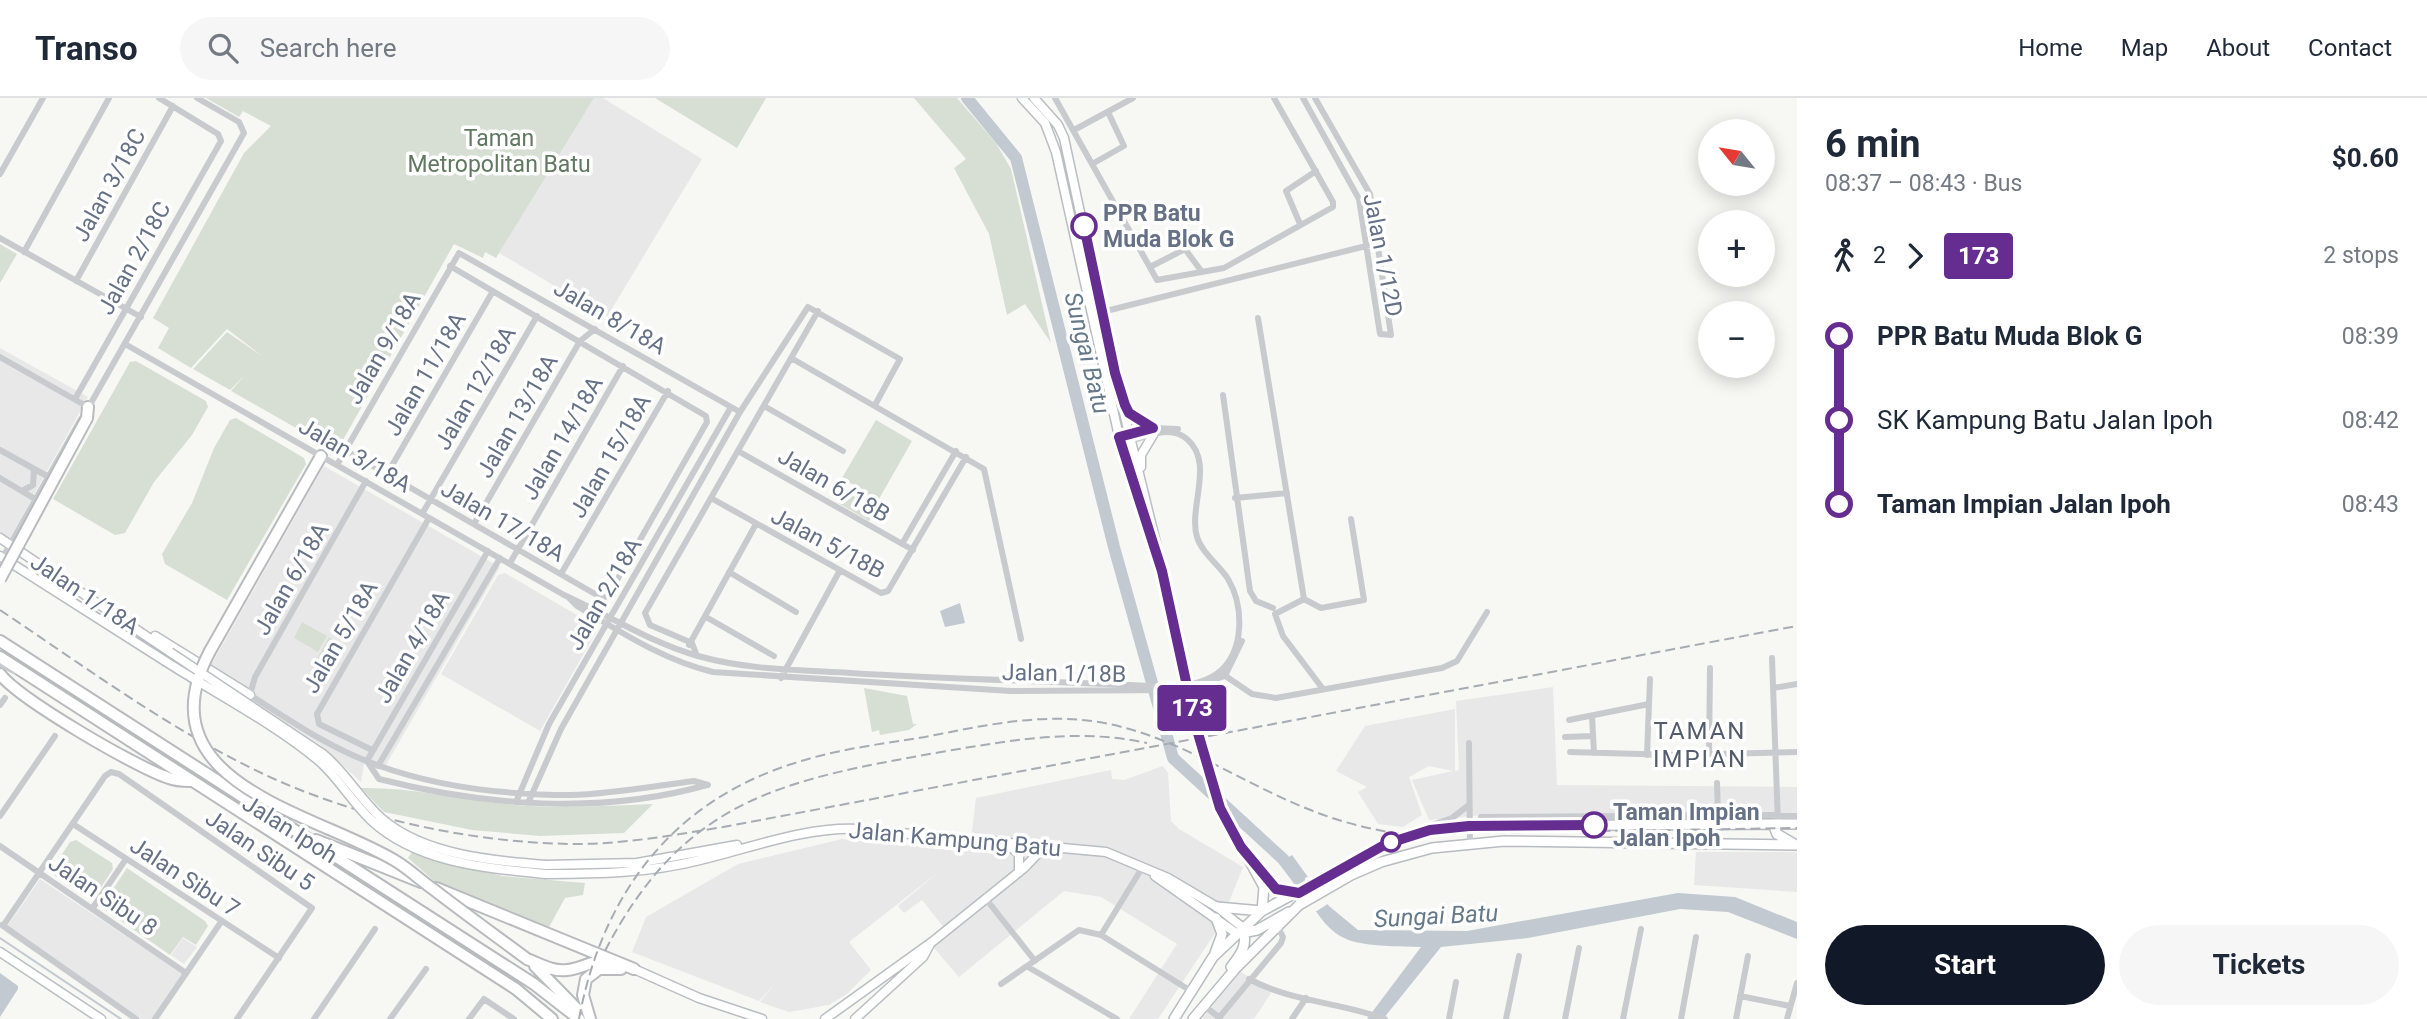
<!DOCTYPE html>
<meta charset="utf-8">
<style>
body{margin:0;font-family:Roboto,sans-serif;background:#f6f6f7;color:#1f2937;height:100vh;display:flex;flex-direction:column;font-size:26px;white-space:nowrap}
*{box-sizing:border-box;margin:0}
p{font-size:23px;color:#747a83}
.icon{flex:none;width:38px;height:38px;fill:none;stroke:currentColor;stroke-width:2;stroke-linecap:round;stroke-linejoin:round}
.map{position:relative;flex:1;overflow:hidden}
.details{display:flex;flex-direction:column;background:#fff;width:630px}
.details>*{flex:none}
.badge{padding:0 14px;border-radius:5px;font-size:24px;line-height:46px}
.needle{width:46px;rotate:300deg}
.tools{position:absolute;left:1698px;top:21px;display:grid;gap:14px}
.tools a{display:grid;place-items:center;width:77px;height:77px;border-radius:50%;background:#fff;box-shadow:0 4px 18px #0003;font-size:35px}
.map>.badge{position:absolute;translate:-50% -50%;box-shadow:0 0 0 4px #fff}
.legs{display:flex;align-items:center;gap:10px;height:77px;padding:0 28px;font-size:23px}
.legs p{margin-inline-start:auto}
.headline{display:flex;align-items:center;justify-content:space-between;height:119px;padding:0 28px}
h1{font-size:38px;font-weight:700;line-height:52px}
.primary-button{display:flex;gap:14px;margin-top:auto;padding:14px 28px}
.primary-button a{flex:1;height:80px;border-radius:42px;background:#111827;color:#fff;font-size:28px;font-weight:700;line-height:80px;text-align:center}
.primary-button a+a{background:#f6f6f7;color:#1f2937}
ul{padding:0 28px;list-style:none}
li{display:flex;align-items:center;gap:24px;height:84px;font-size:26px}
li i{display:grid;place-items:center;width:10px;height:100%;margin:0 9px;background:currentColor}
li i::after{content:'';width:18px;height:18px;margin:-9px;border:5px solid;border-radius:50%;background:#fff}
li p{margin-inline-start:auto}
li:first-child i{background:linear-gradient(#0000 50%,currentColor 0)}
li:last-child i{background:linear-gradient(currentColor 50%,#0000 0)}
header{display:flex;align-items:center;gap:42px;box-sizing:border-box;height:98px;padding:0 35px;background:#fff;border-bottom:2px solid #e0e1e3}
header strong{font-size:33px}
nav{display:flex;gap:38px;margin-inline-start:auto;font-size:24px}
.search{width:490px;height:63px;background:#f6f6f7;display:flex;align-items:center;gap:18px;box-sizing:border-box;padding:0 24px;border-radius:38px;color:#747a83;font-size:26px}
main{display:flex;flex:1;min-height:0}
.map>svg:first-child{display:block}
</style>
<header>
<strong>Transo</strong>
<div class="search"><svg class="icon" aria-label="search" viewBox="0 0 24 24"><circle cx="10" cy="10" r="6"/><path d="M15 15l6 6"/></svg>Search here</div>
<nav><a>Home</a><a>Map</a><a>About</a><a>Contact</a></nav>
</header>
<main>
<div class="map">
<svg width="1797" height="921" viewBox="0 0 1797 921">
<rect width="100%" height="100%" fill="#f7f7f4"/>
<!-- built -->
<path fill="#e8e8e8" d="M594,0H603L702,61L607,219L499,155Z
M0,250L88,299L5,449L0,446Z
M324,368L500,469L383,672L364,666L361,684L319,646L207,574Z
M505,475L594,527L596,534L540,633L441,576L498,477Z
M1553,589L1557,687L1797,689V719L1483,717L1429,722L1412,682L1453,673L1429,668L1409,679L1422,717L1403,729L1378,726L1358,694L1367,689L1336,673L1365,628L1455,611V673L1459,672L1456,603Z
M1163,668L1168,675L1171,723L1179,731L1243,769L1219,829L1158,921H1129L1177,846L1101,799L1064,793L959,879L933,849L949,836L922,802L904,815L898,808L941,772L849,844L871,872L847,896L829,907L789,914L760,904L776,884L759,903L632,854L646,819L738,766L842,741L965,753L970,749L976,700L1111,672L1112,681L1124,682Z
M1696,754H1797V794L1694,787Z
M40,781L183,876L152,921H132L4,833Z
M183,840L197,849L184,866L171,857Z
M1240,873L1271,895L1254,921H1202Z"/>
<!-- green -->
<path fill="#d7dfd5" d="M206,0H594L496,160L485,154L483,160L454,146L339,349L331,350L231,293L245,277L230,292L193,271L227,234L262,258L227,231L191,270L158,250L169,230L153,220L244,55L271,28L243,13L239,19Z
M655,0H766L737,50Z
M914,0H957L996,45L1011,71L1051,245L1025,206L1007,217L989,136L954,70L966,61Z
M0,146L17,156L0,185Z
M136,263L206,303L208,309L192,337L154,384L125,435L115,437L53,401L130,264Z
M236,320L304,360L306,366L227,502L165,466L162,456L192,405L214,350L230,322Z
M876,322L912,343L879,401L873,398L869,405L857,398L860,392L869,396L842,380Z
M845,393L876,411L869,423L838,405Z
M302,524L327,538L318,554L294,540Z
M329,539L344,548L331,573L315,564Z
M864,590L907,598L913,626H917L909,632L880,637L879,632L872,634Z
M361,690C410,689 458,701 506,706C555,711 604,708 653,706L624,735L540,738L472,732L384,714Z
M76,742L112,765L113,771L96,797L89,799L54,777L53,770L70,744Z
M412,754L502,778L585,785L583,797L565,800L549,829L434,783L408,760Z
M127,770L205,823L208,828L196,847L183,839L170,857L101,809Z"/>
<!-- water -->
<path fill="#c2c9d0" d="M960,505L965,525L945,529L940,513Z
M1292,757L1329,808L1358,832L1467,833L1678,795L1735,799L1797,824V841L1728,814L1680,811L1528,840L1441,849L1383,921H1367L1421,849C1333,847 1334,846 1290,770L1286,761Z
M0,875L18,888V891L0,919Z"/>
<!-- pier -->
<path fill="#f7f7f4" d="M1312,776L1331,804L1312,816L1295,786Z"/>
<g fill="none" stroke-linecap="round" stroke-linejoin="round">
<!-- stream -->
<path stroke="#c2c9d0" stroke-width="2" d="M0,840L121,921"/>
<!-- river -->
<path stroke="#c2c9d0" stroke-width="12" d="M967,0L1016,60L1114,449L1173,660L1283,761L1299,782"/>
<defs>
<path id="secondary" d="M1022,0L1045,25L1056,54L1118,334L1162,473
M1034,0L1058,27L1064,40L1117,286L1156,445
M1125,308L1134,319L1153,330
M1141,369V357L1153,337
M0,440L170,554
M0,458L165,563
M155,538L250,597
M1006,745L1019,756V774
M1254,765L1277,791L1295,795
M546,767L637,765L737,747
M546,776C598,776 649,775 700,762C750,750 805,729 857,731L1106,754L1168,780L1217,809L1242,829
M1155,778L1236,835
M0,854L101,921
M634,871L699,900L762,921
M825,921L932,844L1024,770L1045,748
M855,921L923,859L930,846"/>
<path id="primary" d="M1773,726L1777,736L1794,746
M1247,758L1264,789L1262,813
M1217,809L1262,813
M1242,835L1257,832L1289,814
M1215,855L1222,836L1216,820
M1231,869C1241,856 1249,846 1242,829
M1174,921L1213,859L1262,813L1386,746L1430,732L1469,728L1797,726
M1193,921L1236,870L1299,807L1351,777L1381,764L1432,750L1504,743L1797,747"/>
<path id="highway" d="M87,320L88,309
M0,543L534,886L579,921
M210,553L321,358
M0,559L516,891L552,921
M0,576C19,601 137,670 169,680C176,683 183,683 190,683
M316,742L421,784
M436,790L634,871
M527,861C540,866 553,874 567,872C582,871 595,860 612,863
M535,868L577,911
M590,921L583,897L586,881L599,871H621"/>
</defs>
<!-- secondary casing -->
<use href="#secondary" stroke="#babdc2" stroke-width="11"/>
<!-- primary casing -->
<use href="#primary" stroke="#b8bbc0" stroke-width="12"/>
<!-- highway casing -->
<use href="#highway" stroke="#b8babe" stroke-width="14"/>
<!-- street -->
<path stroke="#c8cace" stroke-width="6" d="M1055,0L1157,182L1224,170L1333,109V104L1274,0
M1303,0L1359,101L1380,236L1391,237L1370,96L1315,0
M1074,32L1133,0
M1092,66L1124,48L1108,14
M0,76L43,0
M1300,126L1286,93L1316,73
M0,140L141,219
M24,154L109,0
M1150,169L1185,151L1202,174
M76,183L173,8
M1089,190L1102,214
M1258,220L1304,501L1275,516L1283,538L1323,591
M1099,238L1102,214L1378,145
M125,246L564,497C608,517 651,545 698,558C748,572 799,572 850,575C958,582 1065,583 1173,589C1189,586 1205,585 1218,575C1245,554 1244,508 1228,481C1219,467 1202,455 1197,439C1188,409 1215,365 1187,341C1168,325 1142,341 1121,346
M0,259L88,309
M791,260L984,371L1021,541
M1223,297L1250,493L1256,503L1273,510
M75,301L221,43L218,36L159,0
M764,308L843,353
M87,312L244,35L239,24L197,0
M1119,339L1153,330L1178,331
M0,352L47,378
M345,352L602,500L608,498L707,324L706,318L450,168
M738,353L913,452
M337,367L459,155L740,314
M387,376L493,193
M0,380L35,401
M366,383L255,579L250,597C291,623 331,651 377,667C437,689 507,697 571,697C612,696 654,688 694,683L708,687
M22,393L33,387L34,371
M711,400L881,495L888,493L966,359
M1235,400L1287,395
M422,416L537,218
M474,426L580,243L595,231
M902,446L956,353
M3,459L81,321
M510,465L623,268
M729,474L796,514
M561,476L668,293
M569,500L577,508C621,534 663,562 713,574L1011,593L1175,592
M1304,501L1321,510L1364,502L1351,421
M706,519L774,558
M689,547L756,426
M697,558L692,545L650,527L645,515L818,213
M1772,560L1778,726
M0,566L14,573
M1224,577L1252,596L1276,600L1442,570L1457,563L1487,514
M781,580L839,474
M1773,590L1797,586
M1186,591L1225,578L1242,543
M0,607L5,600
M1592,618L1594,655
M1569,622L1649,606
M1565,639L1593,638
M1469,645L1470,746
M372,652L319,626L317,616L429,420
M1570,654L1675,657L1797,654
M1709,656L1710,570
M1647,657L1650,581
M367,663L379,681C485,708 601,717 707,687
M367,663L488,453
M378,668L500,460
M1717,685L1718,717
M516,704L549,626L731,309
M528,705L561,631L740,314L808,209L900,261L875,307
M0,718L55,638
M1779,718H1797
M1481,719L1773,717
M73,726L279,860
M1423,730L1452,720L1469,707
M0,748L186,875
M986,801L1035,863
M92,811L126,761
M2,827L136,921
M3,828L105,678L111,674L119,676L312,810L237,921
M1101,837L1142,770
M1028,869L1117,921
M1249,881C1291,904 1340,904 1385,921
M1001,886L1079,832L1101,837L1191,893
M1740,898L1790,908
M1203,907L1220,920
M155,921L221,824
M314,921L375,831
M390,921L426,871
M469,921L484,901L514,921
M1218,921L1281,845L1283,839L1278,829
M1292,921L1306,900
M1449,921L1456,884
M1506,921L1519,858
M1565,921L1579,850
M1623,921L1641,831
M1681,921L1696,839
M1736,921L1748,858
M1787,921L1797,885"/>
<!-- secondary -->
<use href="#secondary" stroke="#fff" stroke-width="8"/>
<!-- primary -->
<use href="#primary" stroke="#fff" stroke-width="9"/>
<!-- highway -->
<use href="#highway" stroke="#fff" stroke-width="10"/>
<!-- rail -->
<path stroke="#a7abb2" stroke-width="2" stroke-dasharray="10 5" stroke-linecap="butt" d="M0,512C90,572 181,640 281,684C372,723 476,745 575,746C625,746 674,737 723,729L1797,528
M605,853C685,699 784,682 941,654C1012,642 1077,630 1147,645
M579,921C602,797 672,703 795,665C837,651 882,646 925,639C986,627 1047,613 1109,626C1181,641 1240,684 1308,711C1337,723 1368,731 1400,736L1797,730"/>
<defs>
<path id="secondary-bridge" d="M1162,473C1181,560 1196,686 1247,758
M170,554L323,656C345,674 359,700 381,720C423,757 493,763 546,767
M165,563C215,595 272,624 318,662C338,679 351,703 371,722C417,765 486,770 546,776"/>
<path id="highway-bridge" d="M0,481L87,320
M210,553C140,685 313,714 394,762C408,770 420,782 433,791C464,815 496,838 527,861"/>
</defs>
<!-- secondary-bridge casing -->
<use href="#secondary-bridge" stroke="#babdc2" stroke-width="11" stroke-linecap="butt"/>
<!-- highway-bridge casing -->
<use href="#highway-bridge" stroke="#b8babe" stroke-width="14" stroke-linecap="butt"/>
<!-- secondary-bridge -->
<use href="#secondary-bridge" stroke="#fff" stroke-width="8"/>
<!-- highway-bridge -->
<use href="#highway-bridge" stroke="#fff" stroke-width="10"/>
</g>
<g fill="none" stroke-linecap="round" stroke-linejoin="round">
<defs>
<path id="line-1" d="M1084,128L1115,275L1125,307L1129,315L1153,330L1119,339L1162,473L1195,625L1220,710L1241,749L1276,791L1299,795L1386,746L1430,732L1469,728L1594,727"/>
</defs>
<!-- line-1 casing -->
<use href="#line-1" stroke="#fff" stroke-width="16"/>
<!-- line-1 -->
<use href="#line-1" stroke="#662d91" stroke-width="10"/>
</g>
<!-- markers -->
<g fill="#fff" stroke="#662d91" stroke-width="3.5">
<circle cx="1084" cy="128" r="12"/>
<circle cx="1594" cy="727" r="12"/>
<circle cx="1391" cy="744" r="9"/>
</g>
<g text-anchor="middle" stroke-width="7" stroke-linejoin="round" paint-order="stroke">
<!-- park labels -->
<g font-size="23" fill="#617861" stroke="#fff">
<text x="499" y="48">Taman<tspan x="499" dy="26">Metropolitan Batu</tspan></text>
</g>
<!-- street labels -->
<g font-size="23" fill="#667186" stroke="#fff">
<text transform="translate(109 87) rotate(-61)" y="8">Jalan 3/18C</text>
<text transform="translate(1383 157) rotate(79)" y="8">Jalan 1/12D</text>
<text transform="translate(134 160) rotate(-61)" y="8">Jalan 2/18C</text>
<text transform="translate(610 219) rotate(30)" y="8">Jalan 8/18A</text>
<text transform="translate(383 250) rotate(-60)" y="8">Jalan 9/18A</text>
<text transform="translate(425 276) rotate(-60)" y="8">Jalan 11/18A</text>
<text transform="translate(475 290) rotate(-60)" y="8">Jalan 12/18A</text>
<text transform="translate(517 318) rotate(-60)" y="8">Jalan 13/18A</text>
<text transform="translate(562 340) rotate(-60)" y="8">Jalan 14/18A</text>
<text transform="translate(355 357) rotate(30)" y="8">Jalan 3/18A</text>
<text transform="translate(610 358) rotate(-60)" y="8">Jalan 15/18A</text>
<text transform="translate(834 387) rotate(30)" y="8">Jalan 6/18B</text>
<text transform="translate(503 423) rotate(30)" y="8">Jalan 17/18A</text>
<text transform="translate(828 445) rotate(28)" y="8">Jalan 5/18B</text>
<text transform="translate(291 481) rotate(-60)" y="8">Jalan 6/18A</text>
<text transform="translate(85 496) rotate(34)" y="8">Jalan 1/18A</text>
<text transform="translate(604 496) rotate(-60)" y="8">Jalan 2/18A</text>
<text transform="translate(340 539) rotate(-60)" y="8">Jalan 5/18A</text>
<text transform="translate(412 549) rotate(-60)" y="8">Jalan 4/18A</text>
<text transform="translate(1064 575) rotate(1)" y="8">Jalan 1/18B</text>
<text transform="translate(290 731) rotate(32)" y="8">Jalan Ipoh</text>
<text transform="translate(955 741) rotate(5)" y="8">Jalan Kampung Batu</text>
<text transform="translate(260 752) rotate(34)" y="8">Jalan Sibu 5</text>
<text transform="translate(185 779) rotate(33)" y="8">Jalan Sibu 7</text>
<text transform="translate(103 797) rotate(34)" y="8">Jalan Sibu 8</text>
</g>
<!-- stop labels -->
<g font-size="23" font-weight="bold" fill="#667186" stroke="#fff" text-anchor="start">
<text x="1103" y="123">PPR Batu<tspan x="1103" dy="26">Muda Blok G</tspan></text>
<text x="1613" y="722">Taman Impian<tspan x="1613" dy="26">Jalan Ipoh</tspan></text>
</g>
<!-- water labels -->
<g font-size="24" font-style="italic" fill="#667989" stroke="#fff">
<text transform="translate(1087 255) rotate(76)" y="8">Sungai Batu</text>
<text transform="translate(1436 818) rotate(-3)" y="8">Sungai Batu</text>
</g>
<!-- neighbourhood labels -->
<g font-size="24" letter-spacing="2" fill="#545c6b" stroke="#fff">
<text x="1700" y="641">TAMAN<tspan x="1700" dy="28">IMPIAN</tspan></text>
</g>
</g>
</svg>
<div class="tools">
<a><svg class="needle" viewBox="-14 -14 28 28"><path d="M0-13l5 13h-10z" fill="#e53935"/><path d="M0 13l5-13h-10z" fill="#747a83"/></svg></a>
<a>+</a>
<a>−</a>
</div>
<b class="badge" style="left:1192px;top:610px;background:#662d91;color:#fff">173</b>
</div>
<section class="details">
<div class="headline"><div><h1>6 min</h1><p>08:37 – 08:43 · Bus</p></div><b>$0.60</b></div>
<div class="legs"><svg class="icon" aria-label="walk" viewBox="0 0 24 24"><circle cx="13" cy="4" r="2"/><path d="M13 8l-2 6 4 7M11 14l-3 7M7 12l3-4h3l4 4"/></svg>2<svg class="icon" aria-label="forward" viewBox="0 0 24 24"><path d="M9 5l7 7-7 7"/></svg><b class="badge" style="background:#662d91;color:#fff">173</b><p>2 stops</p></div>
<ul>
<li><i style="color:#662d91"></i><b>PPR Batu Muda Blok G</b><p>08:39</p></li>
<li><i style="color:#662d91"></i><span>SK Kampung Batu Jalan Ipoh</span><p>08:42</p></li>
<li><i style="color:#662d91"></i><b>Taman Impian Jalan Ipoh</b><p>08:43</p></li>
</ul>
<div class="primary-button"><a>Start</a><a>Tickets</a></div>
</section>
</main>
